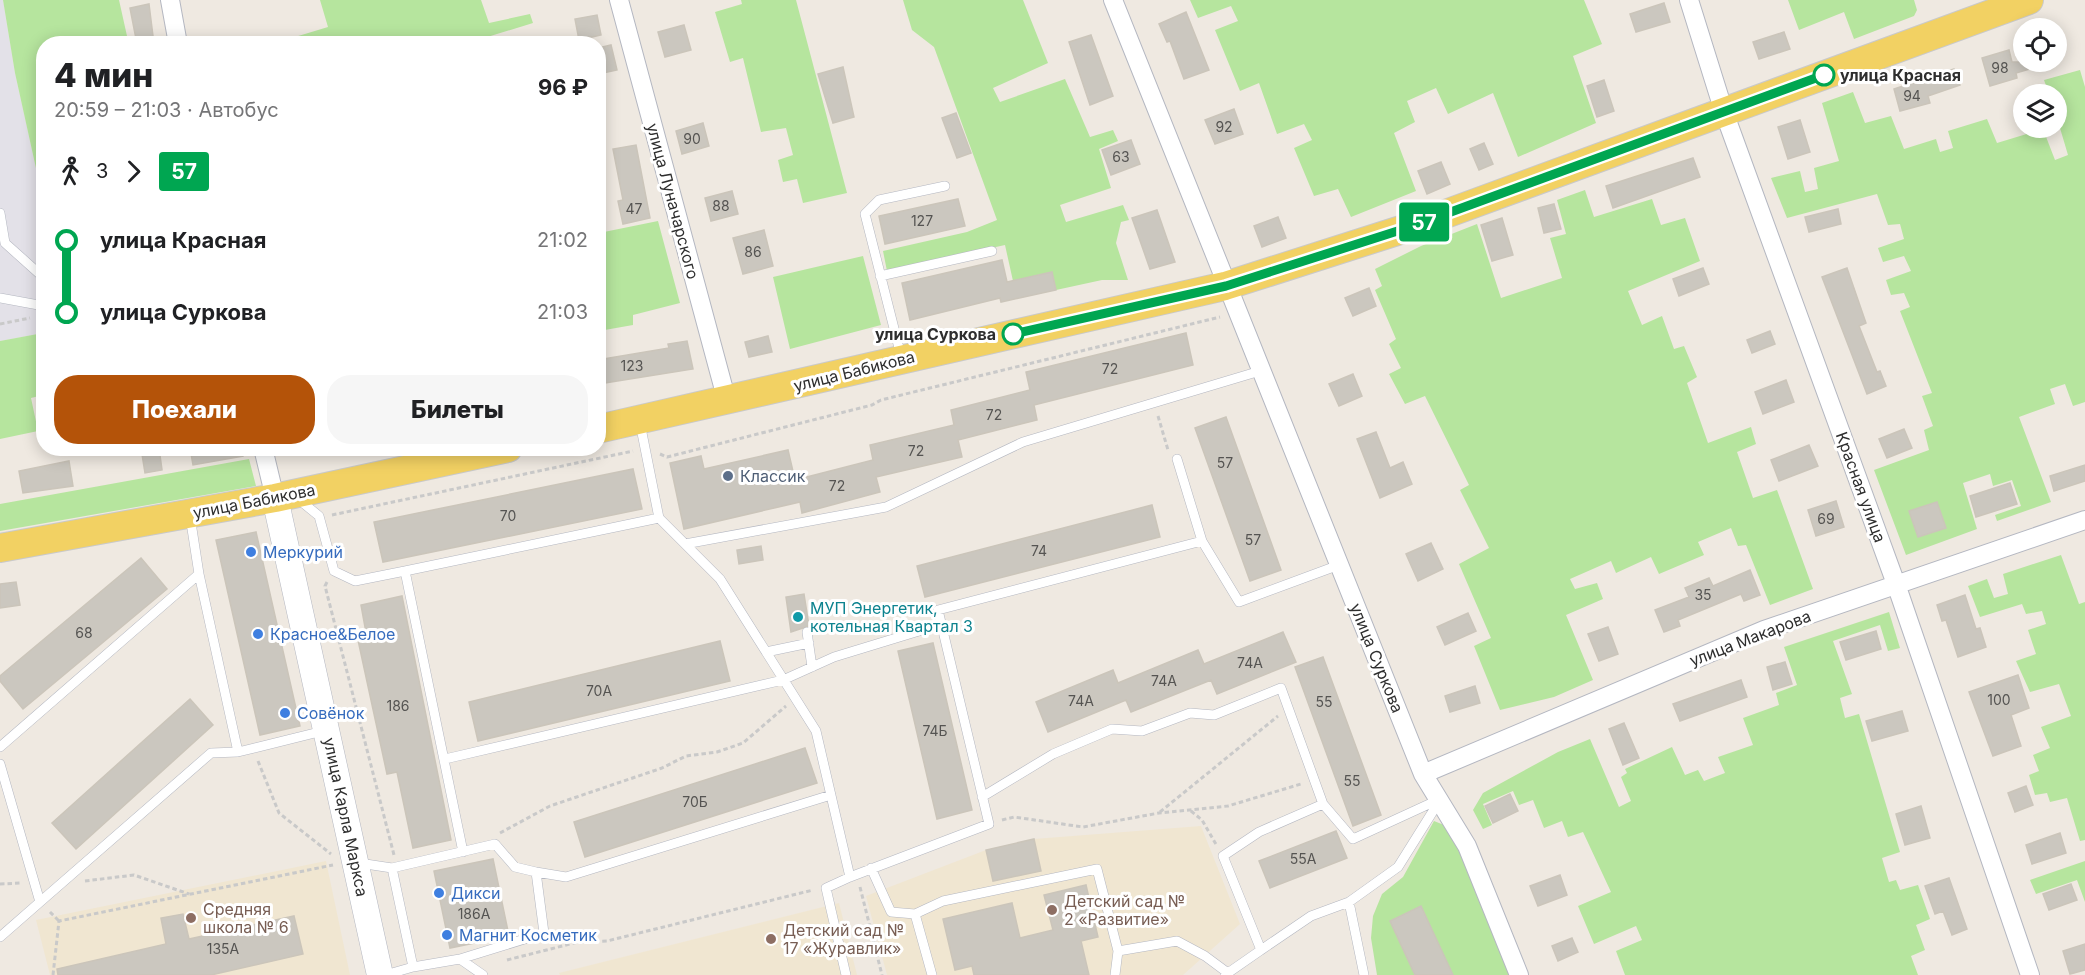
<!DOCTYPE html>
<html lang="ru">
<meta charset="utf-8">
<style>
body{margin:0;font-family:Inter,sans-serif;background:#f6f6f6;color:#202124;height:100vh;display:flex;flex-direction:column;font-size:22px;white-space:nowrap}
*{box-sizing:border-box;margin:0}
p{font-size:20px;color:#757577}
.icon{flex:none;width:33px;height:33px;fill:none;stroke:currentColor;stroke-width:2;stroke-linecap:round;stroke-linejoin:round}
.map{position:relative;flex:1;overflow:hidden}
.drawer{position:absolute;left:36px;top:36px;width:570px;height:420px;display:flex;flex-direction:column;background:#fff;border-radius:24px;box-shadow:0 3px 15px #0003}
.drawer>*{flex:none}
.badge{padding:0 12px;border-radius:4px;font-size:21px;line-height:39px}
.tools{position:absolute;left:2013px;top:18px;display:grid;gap:12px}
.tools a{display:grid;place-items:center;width:54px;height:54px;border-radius:50%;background:#fff;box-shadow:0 3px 15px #0003;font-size:30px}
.map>.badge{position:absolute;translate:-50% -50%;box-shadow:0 0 0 3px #fff}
.legs{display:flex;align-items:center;gap:9px;height:66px;padding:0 18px;font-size:20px}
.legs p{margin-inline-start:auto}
.head{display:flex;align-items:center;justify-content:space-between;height:102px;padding:0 18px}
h1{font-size:33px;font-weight:800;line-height:45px}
.primary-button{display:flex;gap:12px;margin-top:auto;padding:12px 18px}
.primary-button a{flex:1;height:69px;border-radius:24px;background:#b45309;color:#fff;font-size:24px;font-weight:800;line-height:69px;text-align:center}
.primary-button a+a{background:#f6f6f6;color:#202124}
ul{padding:0 18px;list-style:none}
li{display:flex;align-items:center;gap:21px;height:72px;font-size:22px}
li i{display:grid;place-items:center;width:9px;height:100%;margin:0 8px;background:currentColor}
li i::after{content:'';width:15px;height:15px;margin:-8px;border:4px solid;border-radius:50%;background:#fff}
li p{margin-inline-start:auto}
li:first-child i{background:linear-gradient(#0000 50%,currentColor 0)}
li:last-child i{background:linear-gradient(currentColor 50%,#0000 0)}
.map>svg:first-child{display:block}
</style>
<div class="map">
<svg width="2085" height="975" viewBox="0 0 2085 975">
<rect width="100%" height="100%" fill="#efe9e1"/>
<!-- industrial -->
<path fill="#e3e1e8" d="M0,0H3L15,73L43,200L44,333L0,341Z"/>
<!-- education -->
<path fill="#f0e6d1" d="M1201,826L1240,924L1183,975H887L866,896L986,850L1034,839Z
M326,861L350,975H50L36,920Z
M839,903L857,975H560L559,973Z"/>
<!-- green -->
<path fill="#b6e59e" d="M3,0H119L127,36L104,43L44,44L43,200L15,73Z
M320,0H481L489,23L530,14L533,23L484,38V43H285V40L328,27Z
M741,0H796L847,193L803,203L797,179L783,182L778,160L793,155L786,128L761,132L743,58L730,62L715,12L742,4Z
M903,0H1023L1048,63L993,88L1000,102L1065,79L1090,137L1113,130L1118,141L1099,149L1111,188L1060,205L1066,222L1123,205L1129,220L1121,222L1116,243L1128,280H1102L1056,290L1052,272L1013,281L1005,245L887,271L883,251L967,232L997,220L934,47L912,30Z
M1190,0H1584L1602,44L1573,56L1596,123L1518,157L1493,93L1448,114L1436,88L1407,101L1415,122L1394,133L1416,191L1351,217L1338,189L1314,196L1294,148L1312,140L1304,124L1277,134L1259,83L1240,91L1215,30L1238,21L1231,6L1198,18Z
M1788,0H1914L1917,10L1914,16L1854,39L1844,12L1799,30Z
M2080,70L2085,87V402L2073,406L2065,384L2050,389L2055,404L2019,417L2051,502L1997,521L1995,515L2021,506L2012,480L1993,486L1990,474L1963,483L1977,529L1906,555L1874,470L1929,450L1924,430L1933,426L1922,396L1932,393L1900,311L1910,307L1904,293L1891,295L1886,280L1911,271L1904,256L1883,262L1878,248L1904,239L1900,224L1888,225L1877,194L1787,218L1771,178L1800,171L1805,192L1818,189L1814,168L1839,161L1822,103L1853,92L1865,123L1891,116L1904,149L1936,139L1940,152L1953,148L1948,131L1987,119L1997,143L2043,129L2055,160L2068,155L2057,118L2056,94H2049L2044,80Z
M1585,190L1594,217L1652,199L1661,225L1685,218L1700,261L1628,291L1642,325L1662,316L1674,349L1684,346L1697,377L1687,383L1708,443L1751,427L1756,444L1737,452L1753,498L1777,490L1813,589L1770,605L1746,545L1738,546L1731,528L1698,542L1704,555L1659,574L1651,557L1616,573L1611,561L1570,579L1575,589L1597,583L1603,599L1566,615L1593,680L1554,697L1500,710L1474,646L1491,638L1459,564L1489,548L1460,490L1469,485L1425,396L1405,404L1389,374L1401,368L1389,344L1396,339L1375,290L1382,286L1375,269L1421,246L1477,224L1501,298L1562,278L1550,238L1566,234L1557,200Z
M658,221L680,303L633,315V325L599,331V233Z
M863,256L881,325L790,349L773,277Z
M43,333V395L31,398L38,431L0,439V341Z
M249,459L256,486L0,531V504Z
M2061,555L2079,604L2085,602V840L2080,841L2067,798L2050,802L2047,793L2035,795L2029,775L2039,771L2033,755L2050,748L2041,727L2071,716L2059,684L2030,692L2016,661L2036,654L2028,630L2046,624L2042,611L2026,614L2022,604L1980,617L1968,586L1987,579L1994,598L2008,594L2003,574Z
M1889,612L1900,648L1888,651L1880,625L1833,641L1852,694L1840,698L1845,718L1859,714L1900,852L1882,858L1889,882L1896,880L1900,890L1918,885L1930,919L1916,925L1925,950L1911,956L1918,975H1625L1616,951L1642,940L1636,926L1594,944L1578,906L1611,892L1583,832L1568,837L1562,821L1544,828L1533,800L1519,805L1513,791L1483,804L1492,825L1483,829L1473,810L1483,793L1558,752L1590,739L1619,807L1631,801L1621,777L1627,773L1625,769L1672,747L1685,775L1698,770L1704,781L1725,773L1718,757L1753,745L1743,718L1779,705L1776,693L1797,685L1784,647Z
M1434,821L1449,827L1514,975H1377L1371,938L1373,916L1382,894L1403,877Z
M2085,861V902L2077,880L2036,894L2030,880Z"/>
<!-- building -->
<path fill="#cbc7bf" stroke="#cbc5ba" stroke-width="1.5" d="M1664,3L1670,22L1636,32L1630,14Z
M149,4L154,44H137L130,8Z
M1186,12L1209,70L1184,79L1170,41L1167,42L1159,24Z
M597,15L601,35L579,40L575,19Z
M684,25L691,50L665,57L658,32Z
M1784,32L1790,49L1759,59L1753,42Z
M1091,35L1113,96L1090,105L1069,42Z
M611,45L617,70L598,74V48Z
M2009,50L2012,62H2043V65L2016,73L2017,78L1990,86L1982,58Z
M843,67L854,117L833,123L818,74Z
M1954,69L1960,85L1928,96L1930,103L1900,111L1894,89Z
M1604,80L1614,111L1597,117L1587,86Z
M1234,109L1243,134L1215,144L1205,120Z
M956,113L971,153L957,158L942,118Z
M1800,120L1810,152L1788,159L1778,127Z
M703,123L709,146L682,154L676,131Z
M1131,140L1140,164L1111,175L1102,150Z
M1484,143L1493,164L1479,170L1470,149Z
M636,145L650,218L623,224L618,201L623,200L613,149Z
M1693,158L1700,177L1613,208L1606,186Z
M1441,162L1450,184L1427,194L1418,171Z
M732,191L738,214L711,221L705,198Z
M958,199L965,226L885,244L879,216Z
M1554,204L1561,229L1544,233L1538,208Z
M1838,209L1841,224L1809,232L1805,217Z
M1157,210L1175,262L1150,269L1132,218Z
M1278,217L1286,238L1262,247L1254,226Z
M1502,218L1513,255L1492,261L1481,225Z
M764,230L773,266L743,274L733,238Z
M1002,260L1007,282L1052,272L1056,290L1001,302L1000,298L910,320L902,283Z
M1703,268L1709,284L1679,296L1673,279Z
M1847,268L1866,323L1859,326L1877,372L1880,371L1886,386L1867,394L1822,277Z
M1369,288L1376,306L1353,316L1345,298Z
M1770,331L1775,344L1752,353L1747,340Z
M1186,333L1193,365L1034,405L1037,420L958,440L962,457L876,477L880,492L802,513L800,502L684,529L670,463L701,456L704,469L788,450L795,480L873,460L870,445L954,425L951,410L1030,390L1026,372Z
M768,336L772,352L749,357L745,342Z
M687,341L693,369L598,384V360L669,348L668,344Z
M1353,374L1362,396L1339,406L1329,384Z
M1786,380L1794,402L1763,414L1755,392Z
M1226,417L1281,570L1250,581L1195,428Z
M1904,429L1912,448L1887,458L1879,439Z
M1376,432L1390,468L1403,462L1412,484L1380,498L1357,439Z
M1809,445L1818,466L1779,481L1771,460Z
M141,448H159L162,470L145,473Z
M190,448H243V456L193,465Z
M69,461L73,486L23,493L19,471Z
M2085,465V481L2054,491L2050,476Z
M633,469L642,509L383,562L374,522Z
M2010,483L2017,504L1976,517L1970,496Z
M1836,501L1844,527L1816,536L1808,510Z
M1937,502L1946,528L1918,537L1909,511Z
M1152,505L1160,537L925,597L917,566Z
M256,532L300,726L260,735L216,540Z
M1431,543L1443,569L1418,581L1406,554Z
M761,546L763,560L739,564L737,550Z
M141,558L167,589L23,709L0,681V676Z
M1750,570L1760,595L1744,601L1741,594L1678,620L1680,626L1664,632L1655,610L1689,597L1685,588L1709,578L1713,586Z
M16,582L20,605L0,608V584Z
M804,594L809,626L791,632L786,597Z
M1965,595L1976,629L1980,628L1986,647L1958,657L1946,620L1942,621L1937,605Z
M402,596L451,840L413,848L397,772L387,774L358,640L367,638L361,605Z
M1468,613L1476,631L1445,645L1437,627Z
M1608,627L1618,654L1599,661L1588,634Z
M1876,631L1881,649L1846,660L1840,642Z
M1283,632L1296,662L1217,694L1211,680L1131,712L1126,700L1048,732L1036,702L1113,670L1118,683L1198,650L1204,664Z
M720,641L730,681L478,741L469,702Z
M933,643L972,810L937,819L898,651Z
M1323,657L1381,815L1353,826L1295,667Z
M1785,662L1792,684L1773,690L1767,667Z
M2018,675L2029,708L2011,715L2021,746L1993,756L1969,692Z
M1741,680L1747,697L1680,721L1673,704Z
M1475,686L1480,703L1450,712L1445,696Z
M190,699L213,725L76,849L52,823Z
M1902,711L1908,731L1872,741L1866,721Z
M1624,723L1639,758L1623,765L1609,729Z
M805,748L817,783L585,857L574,822Z
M2026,786L2033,805L2015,812L2008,793Z
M1510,794L1518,811L1493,823L1485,806Z
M1921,806L1930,838L1905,845L1896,814Z
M1336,831L1347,858L1270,888L1259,861Z
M2060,833L2066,853L2032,864L2026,845Z
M1034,839L1041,871L993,881L986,850Z
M493,859L509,936L450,948L434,871Z
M1560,875L1567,895L1538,906L1530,886Z
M1949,878L1967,929L1952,935L1943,911L1935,914L1925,886Z
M2071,884L2077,900L2049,910L2043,894Z
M1086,885L1098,937L1081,941L1089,975H974L972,966L955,970L943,919L1012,903L1020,938L1053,930L1044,895Z
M1421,906L1453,975H1415L1390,921Z
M183,914L189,939L294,916L303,954L211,975H58L57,969L166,944L161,918Z
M1572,938L1578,952L1558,961L1552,946Z
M2085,944V970L2070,974L2063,951Z"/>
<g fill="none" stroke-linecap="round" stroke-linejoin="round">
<defs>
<path id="lane" d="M0,213L5,243L44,278
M880,276L992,251
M0,298L44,306
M901,356L865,214L879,200L945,186
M640,423L659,518L720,579L816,731L850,877L989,824L938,610L1202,541L1239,602L1339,565
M1177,459L1202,541
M297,498L319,516L334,571L355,581L405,571
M685,544L886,507L1023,442L1260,371
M807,632L812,667
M766,652L809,643
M0,747L199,574L190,516
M238,752L323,731
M445,759L783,680L834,657L942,624
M0,764L40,902L0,937
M982,797L1053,754L1112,729L1142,731L1190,713L1214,715L1281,688L1323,804L1353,839L1440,799
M463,852L405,571L659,518
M359,863L392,868L413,967L385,975
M392,868L495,844L515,867L536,872L544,933L460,959L413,967
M871,868L891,912L915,914L943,901L1097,869L1118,951L1115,975
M536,872L566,877L831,795
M40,902L211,753L238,752L199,574
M1349,902L1364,975
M915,914L932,975
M1261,950L1311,916L1349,902L1398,867L1440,800
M1118,951L1177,941L1205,956L1228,973
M460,959L483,975
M846,975L826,888L850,877
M1225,975L1261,950L1223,856L1259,832L1323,804"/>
<path id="street" d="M170,0L178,44
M619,0L727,401
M1113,0L1423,774L1467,846L1519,975
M1689,0L1724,112L1896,584L2030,975
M263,448L275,498
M1423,774L1764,630L2085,520"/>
<path id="secondary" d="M275,498L380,975"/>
<path id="primary" d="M598,429L1225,286L1410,227L2029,0
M0,548L275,498L508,448"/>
</defs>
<!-- lane casing -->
<use href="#lane" stroke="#b4b7c1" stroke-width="10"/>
<!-- street casing -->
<use href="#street" stroke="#b4b7c1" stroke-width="20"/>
<!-- secondary casing -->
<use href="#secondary" stroke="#b4b7c1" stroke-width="27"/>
<!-- primary casing -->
<use href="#primary" stroke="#c9c9c9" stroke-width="30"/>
<!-- path -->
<path stroke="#c9c9c9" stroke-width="3" stroke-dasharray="4.5 3" stroke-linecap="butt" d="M0,324L30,318
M1158,416L1168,450
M660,454L667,457L872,405L881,400L1220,317
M332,515L633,451
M327,582L325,586L394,855
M258,761L279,813L331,854
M1191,811L1202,820L1217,846
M1160,812L1278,716
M1002,820L1014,817L1083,827L1159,813L1228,806L1301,784
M500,833L550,806L662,768L686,756L717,752L743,743L786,706
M85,881L134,875L189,894
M0,884L21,883
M860,887L882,975
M50,912L59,921
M507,960L578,942L607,941L813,890
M53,975L59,921L333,865"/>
<!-- lane -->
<use href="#lane" stroke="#fff" stroke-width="9"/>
<!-- street -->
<use href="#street" stroke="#fff" stroke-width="18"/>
<!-- secondary -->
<use href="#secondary" stroke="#fff" stroke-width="26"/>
<!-- primary -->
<use href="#primary" stroke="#f2d163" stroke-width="28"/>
</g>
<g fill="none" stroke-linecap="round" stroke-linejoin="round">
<defs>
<path id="line-1" d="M1013,334L1226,286L1410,227L1824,75"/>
</defs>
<!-- line-1 casing -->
<use href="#line-1" stroke="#fff" stroke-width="14"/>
<!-- line-1 -->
<use href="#line-1" stroke="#00a651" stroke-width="9"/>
</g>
<!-- markers -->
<g fill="#fff" stroke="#00a651" stroke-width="3">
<circle cx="1824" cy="75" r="10"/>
<circle cx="1013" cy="334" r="10"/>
</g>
<circle fill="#5c6f8a" stroke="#fff" stroke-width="2" cx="728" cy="476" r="6"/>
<g fill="#3f7fe0" stroke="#fff" stroke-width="2">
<circle cx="251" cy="552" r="6"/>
<circle cx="258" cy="634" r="6"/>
<circle cx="285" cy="713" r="6"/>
<circle cx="439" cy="893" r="6"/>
<circle cx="447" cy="935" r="6"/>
</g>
<circle fill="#0f9aa8" stroke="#fff" stroke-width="2" cx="798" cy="617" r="6"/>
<g fill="#8d6e63" stroke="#fff" stroke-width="2">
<circle cx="1052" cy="910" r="6"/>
<circle cx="191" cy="918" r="6"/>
<circle cx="771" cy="939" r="6"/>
</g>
<g text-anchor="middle" stroke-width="6" stroke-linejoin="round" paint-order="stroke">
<!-- number labels -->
<g font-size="14" fill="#555452">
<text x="2000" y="73">98</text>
<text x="1912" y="101">94</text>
<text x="1224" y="132">92</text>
<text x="692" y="144">90</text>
<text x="1121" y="162">63</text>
<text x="721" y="211">88</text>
<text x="634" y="214">47</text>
<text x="922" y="226">127</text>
<text x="753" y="257">86</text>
<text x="632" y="371">123</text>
<text x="1110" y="374">72</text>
<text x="994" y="420">72</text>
<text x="916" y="456">72</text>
<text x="1225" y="468">57</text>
<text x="837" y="491">72</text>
<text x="508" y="521">70</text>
<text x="1826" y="524">69</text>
<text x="1253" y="545">57</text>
<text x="1039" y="556">74</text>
<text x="1703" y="600">35</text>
<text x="84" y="638">68</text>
<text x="1250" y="668">74А</text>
<text x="1164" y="686">74А</text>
<text x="599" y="696">70А</text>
<text x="1999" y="705">100</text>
<text x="1081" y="706">74А</text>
<text x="1324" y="707">55</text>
<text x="398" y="711">186</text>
<text x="935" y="736">74Б</text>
<text x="1352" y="786">55</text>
<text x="695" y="807">70Б</text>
<text x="1303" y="864">55А</text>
<text x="474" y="919">186А</text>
<text x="223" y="954">135А</text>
</g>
<!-- stop labels -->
<g font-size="16" font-weight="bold" fill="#2e2e2e" stroke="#fff" text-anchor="start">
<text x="1840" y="81">улица Красная</text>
<text x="996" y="340" text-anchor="end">улица Суркова</text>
</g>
<!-- street labels -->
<g font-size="16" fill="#2e2e2e" stroke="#fff">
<text transform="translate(673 201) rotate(75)" y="6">улица Луначарского</text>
<text transform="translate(854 371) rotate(-14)" y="6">улица Бабикова</text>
<text transform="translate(1861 487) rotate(70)" y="6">Красная улица</text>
<text transform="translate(254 501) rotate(-11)" y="6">улица Бабикова</text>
<text transform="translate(1750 638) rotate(-21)" y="6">улица Макарова</text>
<text transform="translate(1377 658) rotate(68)" y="6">улица Суркова</text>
<text transform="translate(346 817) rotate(78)" y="6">улица Карла Маркса</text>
</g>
<!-- service labels -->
<g font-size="16" fill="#4e5e75" stroke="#fff" text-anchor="start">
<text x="740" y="482">Классик</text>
</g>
<!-- shop labels -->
<g font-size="16" fill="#366cbe" stroke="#fff" text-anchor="start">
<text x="263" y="558">Меркурий</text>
<text x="270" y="640">Красное&amp;Белое</text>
<text x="297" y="719">Совёнок</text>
<text x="451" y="899">Дикси</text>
<text x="459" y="941">Магнит Косметик</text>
</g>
<!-- culture labels -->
<g font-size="16" fill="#0d838f" stroke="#fff" text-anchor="start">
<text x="810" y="614">МУП Энергетик,<tspan x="810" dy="18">котельная Квартал З</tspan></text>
</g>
<!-- education labels -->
<g font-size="16" fill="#785e54" stroke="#fff" text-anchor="start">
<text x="1064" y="907">Детский сад №<tspan x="1064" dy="18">2 «Развитие»</tspan></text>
<text x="203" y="915">Средняя<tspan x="203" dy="18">школа № 6</tspan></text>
<text x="783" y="936">Детский сад №<tspan x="783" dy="18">17 «Журавлик»</tspan></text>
</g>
</g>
</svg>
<div class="tools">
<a><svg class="icon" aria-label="locate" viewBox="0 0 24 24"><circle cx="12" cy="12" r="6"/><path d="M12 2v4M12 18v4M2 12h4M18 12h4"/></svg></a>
<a><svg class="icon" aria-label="layers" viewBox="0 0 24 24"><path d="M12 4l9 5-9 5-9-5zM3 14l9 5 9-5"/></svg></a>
</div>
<b class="badge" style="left:1424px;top:222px;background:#00a651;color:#fff">57</b>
<section class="drawer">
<div class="head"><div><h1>4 мин</h1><p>20:59 – 21:03 · Автобус</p></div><b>96 ₽</b></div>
<div class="legs"><svg class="icon" aria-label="walk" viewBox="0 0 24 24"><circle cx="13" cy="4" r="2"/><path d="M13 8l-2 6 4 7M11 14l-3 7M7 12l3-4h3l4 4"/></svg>3<svg class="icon" aria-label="forward" viewBox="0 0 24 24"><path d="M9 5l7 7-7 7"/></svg><b class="badge" style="background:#00a651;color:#fff">57</b></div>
<ul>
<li><i style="color:#00a651"></i><b>улица Красная</b><p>21:02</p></li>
<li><i style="color:#00a651"></i><b>улица Суркова</b><p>21:03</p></li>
</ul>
<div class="primary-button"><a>Поехали</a><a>Билеты</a></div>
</section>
</div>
